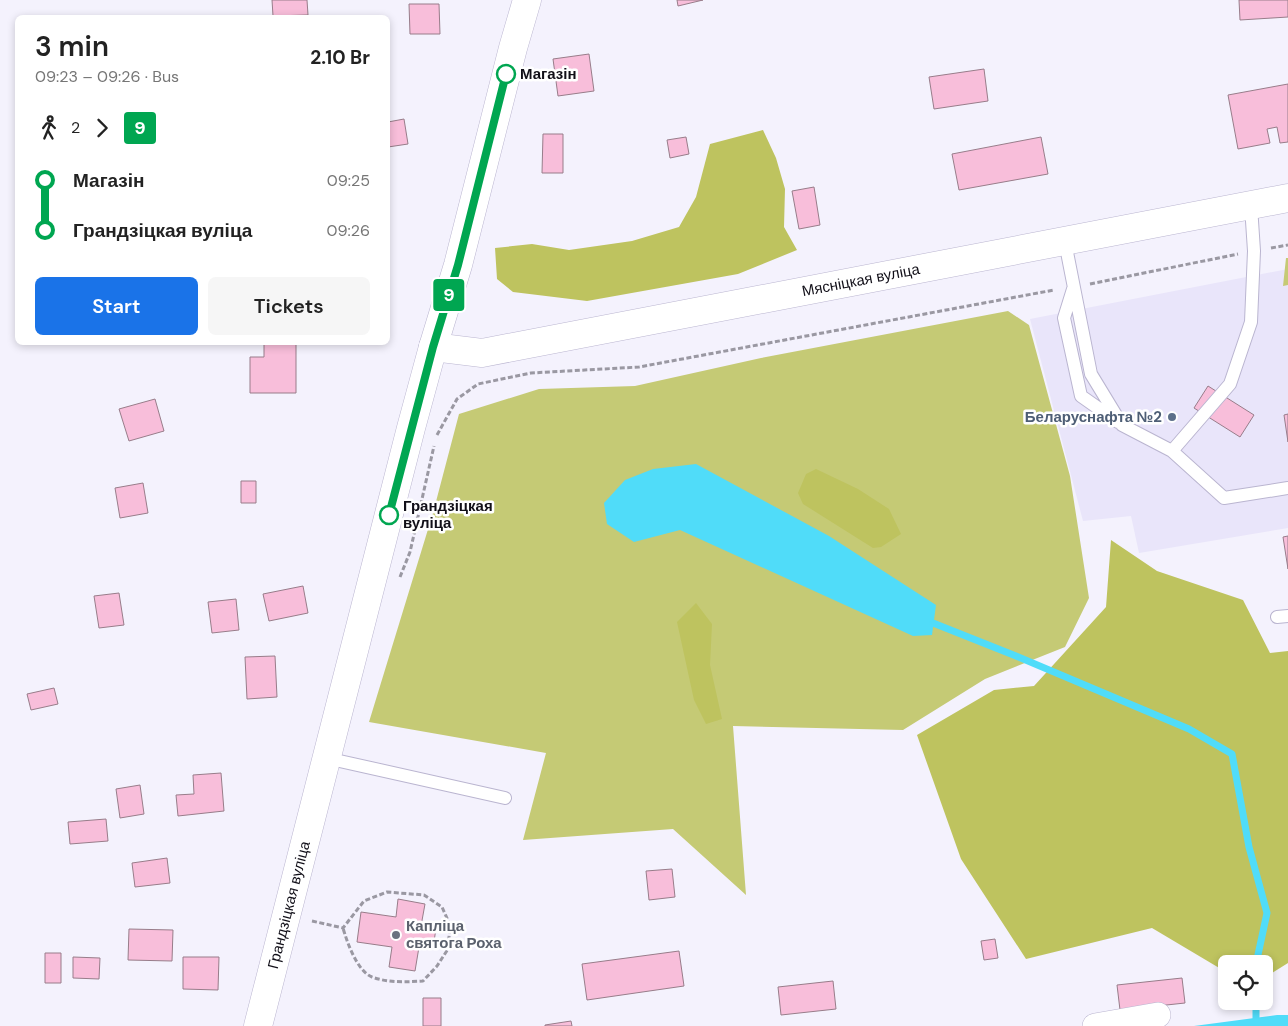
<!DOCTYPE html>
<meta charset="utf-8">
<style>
body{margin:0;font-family:"DM Sans",sans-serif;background:#f6f6f6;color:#222;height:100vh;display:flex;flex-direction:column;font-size:19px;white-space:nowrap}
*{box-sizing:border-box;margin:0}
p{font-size:16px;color:#767676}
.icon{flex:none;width:28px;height:28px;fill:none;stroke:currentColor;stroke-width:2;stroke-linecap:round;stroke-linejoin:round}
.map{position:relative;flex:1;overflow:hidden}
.sheet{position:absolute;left:15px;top:15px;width:375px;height:330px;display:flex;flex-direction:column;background:#fff;border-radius:8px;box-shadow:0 2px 8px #0003}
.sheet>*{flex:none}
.badge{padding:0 10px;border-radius:4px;font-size:18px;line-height:32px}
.controls{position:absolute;left:1218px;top:955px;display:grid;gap:10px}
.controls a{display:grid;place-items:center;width:55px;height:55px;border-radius:8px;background:#fff;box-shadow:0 2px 8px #0003;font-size:25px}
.map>.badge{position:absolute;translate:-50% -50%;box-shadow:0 0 0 2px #fff}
.legs{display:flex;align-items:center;gap:8px;height:55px;padding:0 20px;font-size:16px}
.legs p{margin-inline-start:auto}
.summary{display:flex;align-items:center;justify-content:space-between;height:85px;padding:0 20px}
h1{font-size:28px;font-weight:600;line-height:38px}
.button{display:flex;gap:10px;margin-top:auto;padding:10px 20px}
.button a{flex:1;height:58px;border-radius:8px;background:#1a73e8;color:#fff;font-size:20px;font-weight:600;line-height:58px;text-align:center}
.button a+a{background:#f6f6f6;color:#222}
ul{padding:0 20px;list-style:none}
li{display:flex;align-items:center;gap:18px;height:50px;font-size:19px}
li i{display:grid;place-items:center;width:8px;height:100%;margin:0 6px;background:currentColor}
li i::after{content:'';width:12px;height:12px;margin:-6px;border:4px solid;border-radius:50%;background:#fff}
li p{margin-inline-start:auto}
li:first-child i{background:linear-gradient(#0000 50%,currentColor 0)}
li:last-child i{background:linear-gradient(currentColor 50%,#0000 0)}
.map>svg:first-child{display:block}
</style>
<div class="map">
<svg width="1288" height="1026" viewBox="0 0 1288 1026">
<rect width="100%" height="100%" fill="#f4f2fd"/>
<!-- built -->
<path fill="#e9e5fa" d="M1288,269V528L1139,553L1131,516L1083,521L1030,319Z"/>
<!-- green -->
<path fill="#c5ca75" d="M1286,258H1288V285L1283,286Z
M1008,311L1029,325L1070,476L1089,598L1065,647L985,679L903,730L733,726L746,895L673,829L523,840L546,753L369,722L433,513L459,414L539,389L635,386L761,358Z"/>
<!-- forest -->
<path fill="#bec35f" d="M763,130L776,158L785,189L784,227L797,250L738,274L587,301L513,292L497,279L495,248L532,244L569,250L632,241L679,227L696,197L710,144Z
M816,469L858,489L889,509L901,534L881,547L873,548L803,504L798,493L806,474Z
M1111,540L1157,571L1243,600L1270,653L1288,651V963L1264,978V964H1226V972L1152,928L1026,959L961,859L917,735L994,690L1034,686L1106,607Z
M696,603L712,624L710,665L722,719L706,724L694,700L677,622Z"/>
<!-- water -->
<path fill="#50dcf9" d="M696,464L829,536L936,605L932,635L913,636L680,530L634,542L607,524L604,503L625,480L653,469Z
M1277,1015H1288V1026H1194Z"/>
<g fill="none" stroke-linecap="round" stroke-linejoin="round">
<!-- stream -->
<path stroke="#50dcf9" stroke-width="7" d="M933,623L1016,656L1189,729L1232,754L1249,847L1267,913L1256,964
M1256,1001V1018"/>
</g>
<!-- building -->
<path fill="#f8beda" stroke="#987d8a" d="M272,0H307L308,15L273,16Z
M677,0H703L678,6Z
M1239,0H1288V17L1240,20Z
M409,4H439L440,34H410Z
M589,54L594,91L558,96L553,59Z
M984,69L988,101L934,109L929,77Z
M1288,84V142L1280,143L1277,127L1267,129L1270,143L1238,149L1228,95Z
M404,119L408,144L388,147V122Z
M543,134H563V173H542Z
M686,137L689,154L670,158L667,140Z
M1041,137L1048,174L959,190L952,154Z
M814,187L820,225L799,229L792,191Z
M264,342H296V393H250V357H264Z
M1208,386L1254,415L1240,437L1194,408Z
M155,399L164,431L129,441L119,409Z
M1288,414V442L1284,415Z
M241,481H256V503H241Z
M143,483L148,513L120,518L115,488Z
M1288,536V569L1283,537Z
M303,586L308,613L269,621L263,594Z
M119,593L124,625L99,628L94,596Z
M236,599L239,630L212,633L208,602Z
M275,656L277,697L247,699L245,657Z
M54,688L58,704L31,710L27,694Z
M221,773L224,811L178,816L176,795L194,794L193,775Z
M140,785L144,814L120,818L116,789Z
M106,819L108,841L70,844L68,822Z
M167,858L170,883L135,887L132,863Z
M672,869L675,897L649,900L646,871Z
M398,899L425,904L421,926L436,928L433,949L419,947L415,971L389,967L392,947L357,942L361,912L396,917Z
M129,929L173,930L172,961L128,960Z
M995,939L998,958L984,960L981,941Z
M679,951L684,986L587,1000L582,964Z
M45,953H61V983H45Z
M73,957L100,958L99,979L73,978Z
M183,957H219L218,990L183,989Z
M1182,978L1185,1003L1120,1010L1117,985Z
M833,981L836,1009L781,1015L778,987Z
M423,998H441V1026H423Z
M571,1021L572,1026H545V1025Z"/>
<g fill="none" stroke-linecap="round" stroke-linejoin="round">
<defs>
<path id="service" d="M1065,242L1091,374L1122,425L1172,451L1230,384L1251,322L1254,251L1251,206
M1073,289L1064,318L1081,396L1118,422
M1172,451L1224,498L1288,488
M1277,617L1288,616
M326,758L505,798"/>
<path id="minor" d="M1095,1026L1158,1015"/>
<g id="secondary">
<path id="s1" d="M433,347L482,353L1288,198"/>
</g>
<g id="primary">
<path id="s2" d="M258,1026L411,428L433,347L458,265L513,48L527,0"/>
</g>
</defs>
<!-- service casing -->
<use href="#service" stroke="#bab5d0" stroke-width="14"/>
<!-- minor casing -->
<use href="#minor" stroke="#bab5d0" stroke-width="26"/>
<!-- secondary casing -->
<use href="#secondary" stroke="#bab5d0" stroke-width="29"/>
<!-- primary casing -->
<use href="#primary" stroke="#bab5d0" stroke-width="29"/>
<!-- path -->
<path stroke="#9a98a2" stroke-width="3" stroke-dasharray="5 2.5" stroke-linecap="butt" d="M1271,248L1288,245
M1090,284L1238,254
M437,435L457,399L478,384L531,373L639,367L1054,290
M400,577L410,552L434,446
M312,921L343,928L364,901L387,892L424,895L442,907L450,925L448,949L437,966L423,981C407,982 388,983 372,977C357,971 347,942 343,928"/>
<!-- service -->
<use href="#service" stroke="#fff" stroke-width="12"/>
<!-- minor -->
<use href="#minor" stroke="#fff" stroke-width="25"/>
<!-- secondary -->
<use href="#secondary" stroke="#fff" stroke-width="28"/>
<!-- primary -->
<use href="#primary" stroke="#fff" stroke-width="28"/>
</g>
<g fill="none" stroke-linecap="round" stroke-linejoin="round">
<defs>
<path id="line-1" d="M389,515L433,347L458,265L506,74"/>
</defs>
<!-- line-1 casing -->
<use href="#line-1" stroke="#fff" stroke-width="11"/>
<!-- line-1 -->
<use href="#line-1" stroke="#00a651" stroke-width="8"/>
</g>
<!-- markers -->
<g fill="#fff" stroke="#00a651" stroke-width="2.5">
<circle cx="506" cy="74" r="9"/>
<circle cx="389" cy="515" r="9"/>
</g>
<circle fill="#5c6f8a" stroke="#fff" stroke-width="2" cx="1172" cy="417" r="5"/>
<circle fill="#6b7280" stroke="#fff" stroke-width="2" cx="396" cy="935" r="5"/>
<g text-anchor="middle" stroke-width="5" stroke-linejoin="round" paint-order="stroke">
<!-- stop labels -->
<g font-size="15" font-weight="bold" fill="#110f18" stroke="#fff" text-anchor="start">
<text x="520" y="79">Магазін</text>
<text x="403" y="511">Грандзіцкая<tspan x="403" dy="17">вуліца</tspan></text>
</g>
<!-- street labels -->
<g font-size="15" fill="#110f18" stroke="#fff">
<text dy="5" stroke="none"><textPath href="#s1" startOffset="435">Мясніцкая вуліца</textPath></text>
<text dy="5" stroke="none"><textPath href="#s2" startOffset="125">Грандзіцкая вуліца</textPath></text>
</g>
<!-- service labels -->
<g font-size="15" font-weight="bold" fill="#4e5e75" stroke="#fff" text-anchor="end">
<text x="1162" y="422">Беларуснафта №2</text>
</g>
<!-- worship labels -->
<g font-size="15" font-weight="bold" fill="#5b616d" stroke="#fff" text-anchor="start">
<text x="406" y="931">Капліца<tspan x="406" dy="17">святога Роха</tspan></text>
</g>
</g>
</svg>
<div class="controls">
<a><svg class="icon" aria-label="locate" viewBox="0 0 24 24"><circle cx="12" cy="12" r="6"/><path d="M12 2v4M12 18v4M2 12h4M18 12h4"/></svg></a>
</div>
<b class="badge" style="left:449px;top:295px;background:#00a651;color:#fff">9</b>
<section class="sheet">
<div class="summary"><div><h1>3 min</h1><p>09:23 – 09:26 · Bus</p></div><b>2.10 Br</b></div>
<div class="legs"><svg class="icon" aria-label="walk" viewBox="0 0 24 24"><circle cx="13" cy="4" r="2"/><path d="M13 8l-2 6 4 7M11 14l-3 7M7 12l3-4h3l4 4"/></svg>2<svg class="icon" aria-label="forward" viewBox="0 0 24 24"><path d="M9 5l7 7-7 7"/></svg><b class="badge" style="background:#00a651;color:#fff">9</b></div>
<ul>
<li><i style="color:#00a651"></i><b>Магазін</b><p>09:25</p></li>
<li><i style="color:#00a651"></i><b>Грандзіцкая вуліца</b><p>09:26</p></li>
</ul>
<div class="button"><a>Start</a><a>Tickets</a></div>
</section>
</div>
